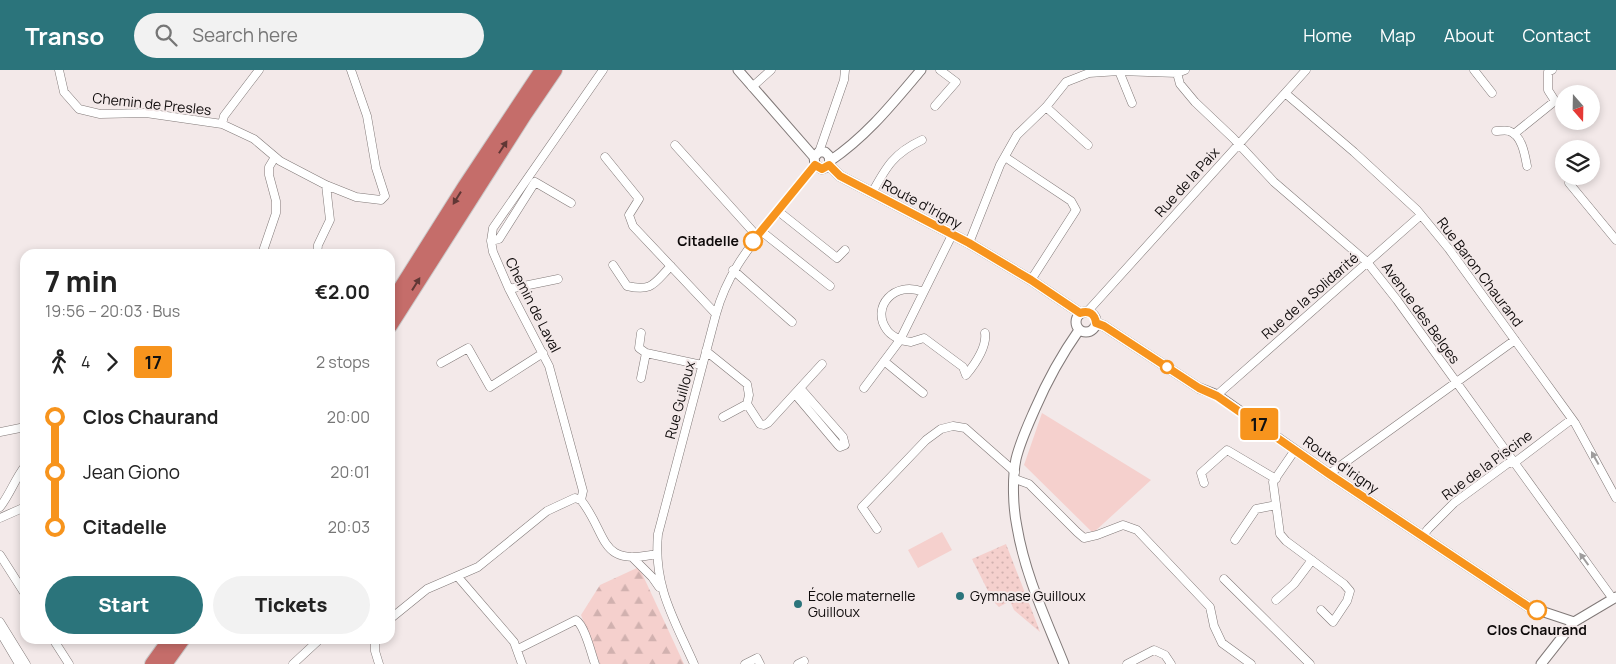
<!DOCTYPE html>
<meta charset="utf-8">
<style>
body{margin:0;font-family:Manrope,sans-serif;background:#f2f2f2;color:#222;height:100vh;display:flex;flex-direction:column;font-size:19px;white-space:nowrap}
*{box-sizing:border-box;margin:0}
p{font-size:16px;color:#767676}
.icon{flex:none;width:28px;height:28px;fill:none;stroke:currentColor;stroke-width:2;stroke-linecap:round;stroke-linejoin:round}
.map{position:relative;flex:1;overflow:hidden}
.side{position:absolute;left:20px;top:179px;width:375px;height:395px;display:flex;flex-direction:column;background:#fff;border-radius:15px;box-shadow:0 2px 8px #0003}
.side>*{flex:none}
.badge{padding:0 10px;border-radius:4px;font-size:18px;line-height:32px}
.needle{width:32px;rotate:160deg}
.tools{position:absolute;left:1555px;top:15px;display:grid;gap:10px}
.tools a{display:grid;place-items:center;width:45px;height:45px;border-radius:50%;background:#fff;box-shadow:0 2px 8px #0003;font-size:25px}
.map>.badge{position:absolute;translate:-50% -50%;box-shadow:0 0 0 2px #fff}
.legs{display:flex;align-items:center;gap:8px;height:55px;padding:0 25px;font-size:16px}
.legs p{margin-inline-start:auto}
.headline{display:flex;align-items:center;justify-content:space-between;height:85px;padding:0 25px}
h1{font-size:28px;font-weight:800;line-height:38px}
.cta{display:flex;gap:10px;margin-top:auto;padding:10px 25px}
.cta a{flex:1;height:58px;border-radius:30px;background:#2b747b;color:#fff;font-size:20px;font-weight:800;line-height:58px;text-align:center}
.cta a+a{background:#f2f2f2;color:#222}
ul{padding:0 25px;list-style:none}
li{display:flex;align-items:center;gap:18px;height:55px;font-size:19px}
li i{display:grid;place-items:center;width:8px;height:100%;margin:0 6px;background:currentColor}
li i::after{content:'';width:12px;height:12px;margin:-6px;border:4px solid;border-radius:50%;background:#fff}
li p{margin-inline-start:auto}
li:first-child i{background:linear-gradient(#0000 50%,currentColor 0)}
li:last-child i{background:linear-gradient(currentColor 50%,#0000 0)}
header{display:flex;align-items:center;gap:30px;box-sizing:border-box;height:70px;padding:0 25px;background:#2b747b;color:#fff}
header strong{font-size:24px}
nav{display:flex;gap:28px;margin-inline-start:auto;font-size:18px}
.search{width:350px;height:45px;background:#f2f2f2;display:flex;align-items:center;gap:12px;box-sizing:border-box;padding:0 18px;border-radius:28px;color:#767676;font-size:19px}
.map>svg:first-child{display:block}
</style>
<header>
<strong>Transo</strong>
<div class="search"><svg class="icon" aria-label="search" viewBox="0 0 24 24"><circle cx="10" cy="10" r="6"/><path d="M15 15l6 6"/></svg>Search here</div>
<nav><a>Home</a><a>Map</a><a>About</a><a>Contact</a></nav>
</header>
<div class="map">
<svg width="1616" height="594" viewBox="0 0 1616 594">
<defs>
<pattern id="forest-firs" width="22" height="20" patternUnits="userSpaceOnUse" patternTransform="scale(1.25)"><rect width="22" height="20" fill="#f5d0cd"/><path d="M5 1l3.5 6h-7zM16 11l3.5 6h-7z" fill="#d1b1af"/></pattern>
<pattern id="park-dots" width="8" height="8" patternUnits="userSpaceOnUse" patternTransform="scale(1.25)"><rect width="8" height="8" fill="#f5d0cd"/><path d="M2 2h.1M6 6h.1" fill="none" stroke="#d1b1af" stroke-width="1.8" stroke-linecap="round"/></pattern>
</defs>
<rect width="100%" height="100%" fill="#f3e9e9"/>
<!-- forest -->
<path fill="url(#forest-firs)" d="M639,497L684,594H600L581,545L600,515Z"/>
<!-- park -->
<path fill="url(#park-dots)" d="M1006,474L1039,559L1040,562L1014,540L1010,531L999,537L993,531L972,489Z"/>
<!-- pitch -->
<path fill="#f5d0cd" d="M1042,343L1151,410L1093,463L1024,395Z
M942,462L952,480L918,498L908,480Z"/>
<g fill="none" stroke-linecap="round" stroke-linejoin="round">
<defs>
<path id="minor" d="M59,0L64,22L79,39L100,44L146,43L222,54L254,69L280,91L326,115L356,127L381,130L385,126L376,98L367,46L351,0
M603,0L493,158L491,171L493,182L509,219L549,296L583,421L581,430C609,466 598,497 656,484
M1474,0L1492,23
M1119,1L1132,33
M1177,3L1180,14L1195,32L1233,68L1274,112L1367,192L1397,230L1613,529
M752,17L771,0
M1285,23L1354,82L1417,140L1449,179L1575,353L1616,428
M935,36L956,12L940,0
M1046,37L1088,75
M222,54L224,46L259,0
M1496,61C1500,61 1505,60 1509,61C1522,65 1525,85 1527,96
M1514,64L1555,31L1548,20V2L1552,0
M675,75L757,166
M819,82L844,10L845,0
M605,87L639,129L629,145L633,156L716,244
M1005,87L1071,131L1076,140L1031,210
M1569,113L1616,170
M872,123C886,97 894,83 922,70
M778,141L837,188L845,180
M761,161L830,216
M952,165L900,270L911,272L924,268L963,297L966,305C975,294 987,277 985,263
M491,171L499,169L535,112L571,133
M969,173L1000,95L1017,65L1046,37L1066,12L1089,3L1119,1L1177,3L1185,0
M262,184L276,143V131L269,105V97L275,87
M317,184L318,175L330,150L326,115
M613,195L627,216C653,222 654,213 671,196
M733,200L792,252
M509,219L558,209
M1087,242L1306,0
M641,263L639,278L646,283L702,295
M706,281L747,314L749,325L747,334L760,354L764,355L768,353L800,318L843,367L845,375L840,377L838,375L795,324
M884,291L923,323
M441,293L468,278L490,317L543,283
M641,308L646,283
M800,318L822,294
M864,318L900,270C896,267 890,265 887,260C870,237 895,210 923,222
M1217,325L1421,145
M723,347L747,334
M0,362L25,357
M1295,380L1273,412L1280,464L1286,471L1344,514L1350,521L1347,531L1333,552L1321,540
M1329,404L1515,270
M1015,409L1029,414L1077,462L1084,468L1097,465L1123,455L1137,460L1210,537L1214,556L1222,573L1251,594
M1204,413L1201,403L1227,380L1276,409
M0,437C10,424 15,409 25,396
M0,448L25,437
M877,459L862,437L926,370L941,359L953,356L965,358L1015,402
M1422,467L1428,459L1454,433L1507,394L1518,390L1572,349
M1235,470L1256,439L1276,435
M0,485L25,524
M632,487L652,507L659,517
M458,507L514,572L522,594
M1224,509L1310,594
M1276,530L1294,514L1312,490
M390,549L427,519L478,497L547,441L575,428L581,430
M0,552L26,594
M0,562L19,594
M53,569L69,594
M375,569V581L379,594
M518,579L576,550C585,556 591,583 595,594
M293,594L320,569
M694,594C674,549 653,516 658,464L716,244C728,201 752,174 778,140C790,125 802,109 815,95
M745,594L757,588L760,594
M798,594L804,591
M1127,594L1154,580L1165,585L1171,594"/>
<path id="tertiary" d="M738,0L814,87L815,95L822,99L827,97L830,93L829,86L825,82H819L814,87
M830,91C867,66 893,33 921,0
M829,95L840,106L969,173L1031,210L1080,243
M1076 252a10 10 0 1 1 20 0a10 10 0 1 1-20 0Z
M1096,253L1104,256L1199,318L1217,325L1329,404L1529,537L1574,552
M1064,594C1046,549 1025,505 1017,457C1013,438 1012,408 1016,389C1020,372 1028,355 1035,339C1048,309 1060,287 1079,260
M1541,594L1574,552L1616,527"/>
<path id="motorway" d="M390,235L465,116L542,0
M390,256L525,44L555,0
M152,594L170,569
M165,594L183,569"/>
</defs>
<!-- minor casing -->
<use href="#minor" stroke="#817978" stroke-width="9"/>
<!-- tertiary casing -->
<use href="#tertiary" stroke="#817978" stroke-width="11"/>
<!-- motorway casing -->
<use href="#motorway" stroke="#cac9c9" stroke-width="16"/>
<!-- minor -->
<use href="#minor" stroke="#fff" stroke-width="8"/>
<!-- tertiary -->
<use href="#tertiary" stroke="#fff" stroke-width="9"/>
<!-- motorway -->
<use href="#motorway" stroke="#c56d6a" stroke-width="14"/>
</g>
<!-- one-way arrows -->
<defs><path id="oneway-solid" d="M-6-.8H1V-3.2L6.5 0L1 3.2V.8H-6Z" transform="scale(1.25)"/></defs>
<g fill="#603735">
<use href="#oneway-solid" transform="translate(503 77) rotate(-57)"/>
<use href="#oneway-solid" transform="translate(457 128) rotate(122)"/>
<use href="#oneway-solid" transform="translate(416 214) rotate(-58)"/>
</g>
<g fill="#9f9d9d">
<use href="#oneway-solid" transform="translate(1595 388) rotate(-119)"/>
<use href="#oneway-solid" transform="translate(1584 489) rotate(-126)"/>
</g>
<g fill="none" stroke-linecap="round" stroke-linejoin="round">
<defs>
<path id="line-1" d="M753,171L815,95L822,99L829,95L840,106L969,173L1031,210L1080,243C1089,240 1095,244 1096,253L1104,256L1199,318L1217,326L1329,404L1529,537L1537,540"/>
</defs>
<!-- line-1 casing -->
<use href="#line-1" stroke="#fff" stroke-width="11"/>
<!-- line-1 -->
<use href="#line-1" stroke="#f7941d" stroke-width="8"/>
</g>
<!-- markers -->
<g fill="#fff" stroke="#f7941d" stroke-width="2.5">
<circle cx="753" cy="171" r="9"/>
<circle cx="1167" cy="297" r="6"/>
<circle cx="1537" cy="540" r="9"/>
</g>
<g fill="#2b747b" stroke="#f3e9e9" stroke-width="2">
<circle cx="960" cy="526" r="5"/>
<circle cx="798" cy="534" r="5"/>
</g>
<g text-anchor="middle" stroke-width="4" stroke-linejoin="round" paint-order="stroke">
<!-- street labels -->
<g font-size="14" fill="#0e0a0a" stroke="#f3e9e9">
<text transform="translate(152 34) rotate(6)" y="5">Chemin de Presles</text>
<text transform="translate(1187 112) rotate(-48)" y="5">Rue de la Paix</text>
<text transform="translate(922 134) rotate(28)" y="5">Route d'Irigny</text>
<text transform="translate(1480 202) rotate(53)" y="5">Rue Baron Chaurand</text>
<text transform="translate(1310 226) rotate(-41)" y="5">Rue de la Solidarité</text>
<text transform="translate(533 235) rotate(63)" y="5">Chemin de Laval</text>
<text transform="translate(1421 243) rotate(54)" y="5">Avenue des Belges</text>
<text transform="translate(680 330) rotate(-75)" y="5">Rue Guilloux</text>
<text transform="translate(1341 395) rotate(35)" y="5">Route d'Irigny</text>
<text transform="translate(1487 395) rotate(-36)" y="5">Rue de la Piscine</text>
</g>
<!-- stop labels -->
<g font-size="14" font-weight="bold" fill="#0e0a0a" stroke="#f3e9e9" text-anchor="end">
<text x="739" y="176">Citadelle</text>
<text x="1537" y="565" text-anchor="middle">Clos Chaurand</text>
</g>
<!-- poi labels -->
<g font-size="14" fill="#0e0a0a" stroke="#f3e9e9" text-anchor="start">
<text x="808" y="531">École maternelle<tspan x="808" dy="16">Guilloux</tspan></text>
<text x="970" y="531">Gymnase Guilloux</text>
</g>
</g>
</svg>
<div class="tools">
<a><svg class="needle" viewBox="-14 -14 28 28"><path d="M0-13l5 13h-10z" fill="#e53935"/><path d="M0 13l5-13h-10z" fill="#767676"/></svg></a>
<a><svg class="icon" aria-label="layers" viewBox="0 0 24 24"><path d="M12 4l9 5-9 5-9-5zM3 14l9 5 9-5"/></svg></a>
</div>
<b class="badge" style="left:1259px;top:354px;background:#f7941d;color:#111">17</b>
<section class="side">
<div class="headline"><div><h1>7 min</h1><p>19:56 – 20:03 · Bus</p></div><b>€2.00</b></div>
<div class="legs"><svg class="icon" aria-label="walk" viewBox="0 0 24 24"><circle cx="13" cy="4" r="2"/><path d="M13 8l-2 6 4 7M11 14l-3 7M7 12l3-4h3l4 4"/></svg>4<svg class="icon" aria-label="forward" viewBox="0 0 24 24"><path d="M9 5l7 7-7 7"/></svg><b class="badge" style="background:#f7941d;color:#111">17</b><p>2 stops</p></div>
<ul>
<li><i style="color:#f7941d"></i><b>Clos Chaurand</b><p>20:00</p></li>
<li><i style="color:#f7941d"></i><span>Jean Giono</span><p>20:01</p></li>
<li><i style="color:#f7941d"></i><b>Citadelle</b><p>20:03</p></li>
</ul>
<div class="cta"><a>Start</a><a>Tickets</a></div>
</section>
</div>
